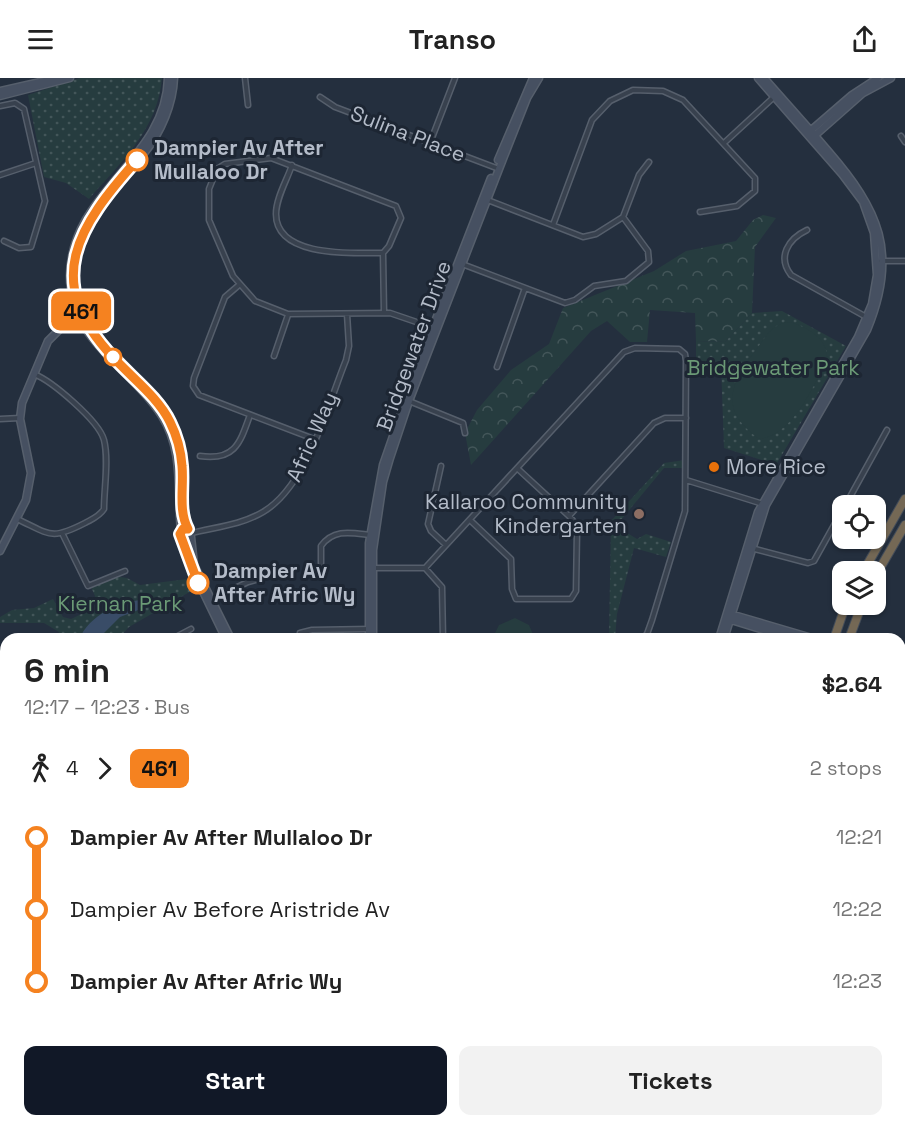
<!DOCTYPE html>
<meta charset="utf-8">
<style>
body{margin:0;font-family:"Space Grotesk",sans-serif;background:#f2f2f2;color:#222;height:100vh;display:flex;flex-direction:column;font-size:22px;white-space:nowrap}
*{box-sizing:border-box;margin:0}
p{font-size:20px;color:#767676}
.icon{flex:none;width:33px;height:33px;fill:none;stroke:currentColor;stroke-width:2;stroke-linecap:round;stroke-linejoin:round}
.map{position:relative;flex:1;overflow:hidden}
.panel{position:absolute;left:0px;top:555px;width:906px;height:494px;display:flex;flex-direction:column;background:#fff;border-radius:18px 18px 0 0;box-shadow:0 2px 4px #0004}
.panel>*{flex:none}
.badge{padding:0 12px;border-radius:9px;font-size:21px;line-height:39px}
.controls{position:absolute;left:832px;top:417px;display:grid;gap:12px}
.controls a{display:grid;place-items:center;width:54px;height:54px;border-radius:12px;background:#fff;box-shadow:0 2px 4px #0004;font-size:30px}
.map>.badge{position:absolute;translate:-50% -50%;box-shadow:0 0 0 3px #fff}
.legs{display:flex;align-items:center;gap:9px;height:66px;padding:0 24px;font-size:20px}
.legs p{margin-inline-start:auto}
.headline{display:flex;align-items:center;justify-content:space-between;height:102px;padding:0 24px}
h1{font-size:33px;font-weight:700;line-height:45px}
.button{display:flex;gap:12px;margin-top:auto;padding:12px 24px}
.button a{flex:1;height:69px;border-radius:12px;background:#111827;color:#fff;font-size:24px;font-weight:700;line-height:69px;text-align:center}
.button a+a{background:#f2f2f2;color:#222}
ul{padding:0 24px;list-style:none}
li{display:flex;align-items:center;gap:21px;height:72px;font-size:22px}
li i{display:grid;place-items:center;width:9px;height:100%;margin:0 8px;background:currentColor}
li i::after{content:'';width:15px;height:15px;margin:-8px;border:4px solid;border-radius:50%;background:#fff}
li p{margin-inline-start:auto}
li:first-child i{background:linear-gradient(#0000 50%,currentColor 0)}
li:last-child i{background:linear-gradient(currentColor 50%,#0000 0)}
header{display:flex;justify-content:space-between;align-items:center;height:78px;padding:0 24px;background:#fff;font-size:27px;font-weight:700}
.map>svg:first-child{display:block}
</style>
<header><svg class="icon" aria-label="menu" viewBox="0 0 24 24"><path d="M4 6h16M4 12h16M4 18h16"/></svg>Transo<svg class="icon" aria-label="share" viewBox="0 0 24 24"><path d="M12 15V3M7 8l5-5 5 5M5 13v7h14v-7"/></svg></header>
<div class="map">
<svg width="905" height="1048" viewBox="0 0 905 1048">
<defs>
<pattern id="forest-crowns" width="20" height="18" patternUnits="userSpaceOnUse" patternTransform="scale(1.5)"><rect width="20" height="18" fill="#263c3f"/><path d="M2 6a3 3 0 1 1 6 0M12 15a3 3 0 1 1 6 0" fill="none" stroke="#435659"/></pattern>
<pattern id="park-dots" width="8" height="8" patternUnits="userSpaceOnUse" patternTransform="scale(1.5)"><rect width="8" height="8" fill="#263c3f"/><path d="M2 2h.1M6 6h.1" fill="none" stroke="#435659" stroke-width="1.8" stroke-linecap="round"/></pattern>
</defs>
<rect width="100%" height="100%" fill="#242f3e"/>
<!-- forest -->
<path fill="url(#forest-crowns)" d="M763,137L776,140L755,169L752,235L725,264L696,263L695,235L650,232L647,264H630L607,243L591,253L471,387L465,355L477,332L511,292L549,266L563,230L654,193L686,173L736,163L753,142Z
M900,901L905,902V940L900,942Z"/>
<!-- park -->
<path fill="url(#park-dots)" d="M80,0H162C158,51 121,84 89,121L66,105L44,99L28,17Z
M782,233L846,268L773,392L768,384L724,370L721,287L696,285V263L725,264L752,235Z
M685,382V390H664L616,448L637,461L646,456L671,464L666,479L634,470L617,536L615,561H609L611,443L664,385Z
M114,498L127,500L140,507L187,501L193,512L129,549L118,561H56L59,554L44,545H0V539L12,532L34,530L53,521L63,539L71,541L94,530L95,518L91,509Z
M5,679L6,716L0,719V680Z
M905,789V875L900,873V792Z
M6,794V902L0,904V798Z
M703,1042L786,1043L785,1048H693Z
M818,1043H860L859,1048H817Z"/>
<!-- pitch -->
<path fill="#263c3f" d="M790,244C809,250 829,261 827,283C812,310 793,357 759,361C716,330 732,304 758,269C768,256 772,246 790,244Z
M515,540L529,547L535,561H492L499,547Z"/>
<!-- water -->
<path fill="#394c67" d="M140,522L145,525L141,531L120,539L98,561H79C91,537 114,526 140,522Z"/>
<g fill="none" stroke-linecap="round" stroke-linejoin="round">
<defs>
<path id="street" d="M245,0L248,27
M320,19L335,29L499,91
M0,28L15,25L24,31L45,123L31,169L19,170L4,163
M901,58L905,64
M430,65L455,0
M724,65L774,19
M292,87C287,102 276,120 276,136C276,180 353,175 383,175
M0,97L36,85
M623,139L639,97L649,84
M553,147L592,42L610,23L633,12L663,13L683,22L755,100V113L737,128L700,134
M807,152C788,161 777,179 791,197L868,240
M881,183H905
M462,186L565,225L575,222L594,208L626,203L649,184L648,173L623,139L596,156L583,159L485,121
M239,207L225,219L194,300L193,308L199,317L314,361
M384,234L383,175L389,168L401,140L396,128L271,80L225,86L217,91L209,111V142L233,198L255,223L288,236L390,235L434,250
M274,278L288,237
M497,289L525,210
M409,323L463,345L465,355
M0,341L20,340
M200,378C235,383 240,365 250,337
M441,388L428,446L431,453L446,467
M518,391L569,438
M686,402L763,426
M845,428L887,352
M17,441C50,456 50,463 85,445C92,441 99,439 104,431C104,410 109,382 104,362C99,343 52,303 34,296
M471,443L511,481L512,511L516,521H571L576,513L577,453L575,445L569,438L654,345L665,340H686
M192,455C216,449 241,447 263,434C307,408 327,329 346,282L349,268L347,236
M63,457L88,508L125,493
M751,470L808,485L814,483L843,431
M321,485V468C334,450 352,455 371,457
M373,490H425L624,274L635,270L679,271L685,276L686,283L685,433L652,542L647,556L642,561
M425,490L442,509L443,561
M212,521L248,504L263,500
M300,555L312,552L371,551
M172,561L191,551
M900,586L905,587
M0,620H6
M0,745L6,755
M900,794L905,789
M0,799L6,796
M900,945L905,943
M900,998H905
M859,1048L860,1042"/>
<path id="secondary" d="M168,0C166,83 71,112 70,198C70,264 131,289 162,338C184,373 177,414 181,453
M0,13L58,0
M0,18L70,0
M808,55L852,17L878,0
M812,60L863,15L891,0
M145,74C161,54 173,26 174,0
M498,82L533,0
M118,284C79,243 57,190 91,138C103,120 118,104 132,88
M152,319C174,343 183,373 183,405C183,421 181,437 188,451
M191,459L194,487L231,561
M183,461L189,482
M0,473L26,422L31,395L20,341L22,325L48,263L63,248L80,238
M195,497L226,561
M730,536L815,561
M728,541L793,561
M369,561V465L383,387L415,295L491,100
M373,561V472L383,404L390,380L409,323L499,91L527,20L539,0
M719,561L758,434L858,259L872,226L877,197L874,155L863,124L842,96L758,0
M724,561L766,427L867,252C899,175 879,132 828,73C807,48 785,24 764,0
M205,1042L206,1048
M211,1042V1048
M563,1042L586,1048
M585,1042L602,1048
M470,1048L484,1042
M482,1048L501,1042"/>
<path id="primary" d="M900,875L905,877
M900,888L905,890
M0,912L6,911
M0,923H6"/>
<path id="highway" d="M863,494L905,421
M876,497L905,447
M834,561L846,526
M849,561L862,526
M792,1048V1042
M811,1048V1042"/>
</defs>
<!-- street casing -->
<use href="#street" stroke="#565f6c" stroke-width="7"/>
<!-- secondary casing -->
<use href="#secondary" stroke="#565f6c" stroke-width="9"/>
<!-- primary casing -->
<use href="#primary" stroke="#414a57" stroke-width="10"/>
<!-- highway casing -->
<use href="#highway" stroke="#434c59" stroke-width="10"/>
<!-- street -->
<use href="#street" stroke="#38414e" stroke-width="4"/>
<!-- secondary -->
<use href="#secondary" stroke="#465061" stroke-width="6"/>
<!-- primary -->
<use href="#primary" stroke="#56606e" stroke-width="7"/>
<!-- highway -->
<use href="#highway" stroke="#746855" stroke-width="8"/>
</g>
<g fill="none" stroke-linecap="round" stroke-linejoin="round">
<defs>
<path id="line-1" d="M137,82C78,148 41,203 113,279C132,300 158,319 170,344C177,358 181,373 182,388C184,409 178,432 188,451H183L180,456L198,505"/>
</defs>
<!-- line-1 casing -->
<use href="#line-1" stroke="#fff" stroke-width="14"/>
<!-- line-1 -->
<use href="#line-1" stroke="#f58220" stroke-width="9"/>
</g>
<!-- markers -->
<g fill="#fff" stroke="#f58220" stroke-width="3">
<circle cx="137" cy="82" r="10"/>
<circle cx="113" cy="279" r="8"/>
<circle cx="198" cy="505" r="10"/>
</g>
<circle fill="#e8710a" stroke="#1d2633" stroke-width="2" cx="714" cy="389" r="6"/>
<circle fill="#8d6e63" stroke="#1d2633" stroke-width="2" cx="639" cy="436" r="6"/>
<g text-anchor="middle" stroke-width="6" stroke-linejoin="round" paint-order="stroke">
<!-- street labels -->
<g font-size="21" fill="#b4bcc9" stroke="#1d2633">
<text transform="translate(408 56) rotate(21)" y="7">Sulina Place</text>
<text transform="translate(414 268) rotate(-70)" y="7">Bridgewater Drive</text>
<text transform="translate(312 359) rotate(-66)" y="7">Afric Way</text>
</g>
<!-- stop labels -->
<g font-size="21" font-weight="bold" fill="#b4bcc9" stroke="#1d2633" text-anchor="start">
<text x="154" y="77">Dampier Av After<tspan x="154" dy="24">Mullaloo Dr</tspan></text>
<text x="214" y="500">Dampier Av<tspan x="214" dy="24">After Afric Wy</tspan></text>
</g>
<!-- park labels -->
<g font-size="21" fill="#6b9a76" stroke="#1d2633">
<text x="773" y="297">Bridgewater Park</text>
<text x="120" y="533">Kiernan Park</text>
</g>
<!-- poi labels -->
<g font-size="21" fill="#b4bcc9" stroke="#1d2633" text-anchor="start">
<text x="726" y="396">More Rice</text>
<text x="627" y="431" text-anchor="end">Kallaroo Community<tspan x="627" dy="24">Kindergarten</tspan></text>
</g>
</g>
</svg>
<div class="controls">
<a><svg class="icon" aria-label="locate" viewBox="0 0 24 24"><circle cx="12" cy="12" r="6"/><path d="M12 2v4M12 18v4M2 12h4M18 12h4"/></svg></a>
<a><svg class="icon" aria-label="layers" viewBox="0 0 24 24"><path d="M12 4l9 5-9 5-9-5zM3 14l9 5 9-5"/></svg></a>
</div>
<b class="badge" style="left:81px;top:233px;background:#f58220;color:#111">461</b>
<section class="panel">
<div class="headline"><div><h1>6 min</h1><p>12:17 – 12:23 · Bus</p></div><b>$2.64</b></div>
<div class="legs"><svg class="icon" aria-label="walk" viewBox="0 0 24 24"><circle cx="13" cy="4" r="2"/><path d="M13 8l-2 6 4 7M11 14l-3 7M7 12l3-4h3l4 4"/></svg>4<svg class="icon" aria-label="forward" viewBox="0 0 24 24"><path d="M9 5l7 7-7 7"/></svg><b class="badge" style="background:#f58220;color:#111">461</b><p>2 stops</p></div>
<ul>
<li><i style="color:#f58220"></i><b>Dampier Av After Mullaloo Dr</b><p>12:21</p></li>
<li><i style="color:#f58220"></i><span>Dampier Av Before Aristride Av</span><p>12:22</p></li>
<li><i style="color:#f58220"></i><b>Dampier Av After Afric Wy</b><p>12:23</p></li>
</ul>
<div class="button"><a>Start</a><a>Tickets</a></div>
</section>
</div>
